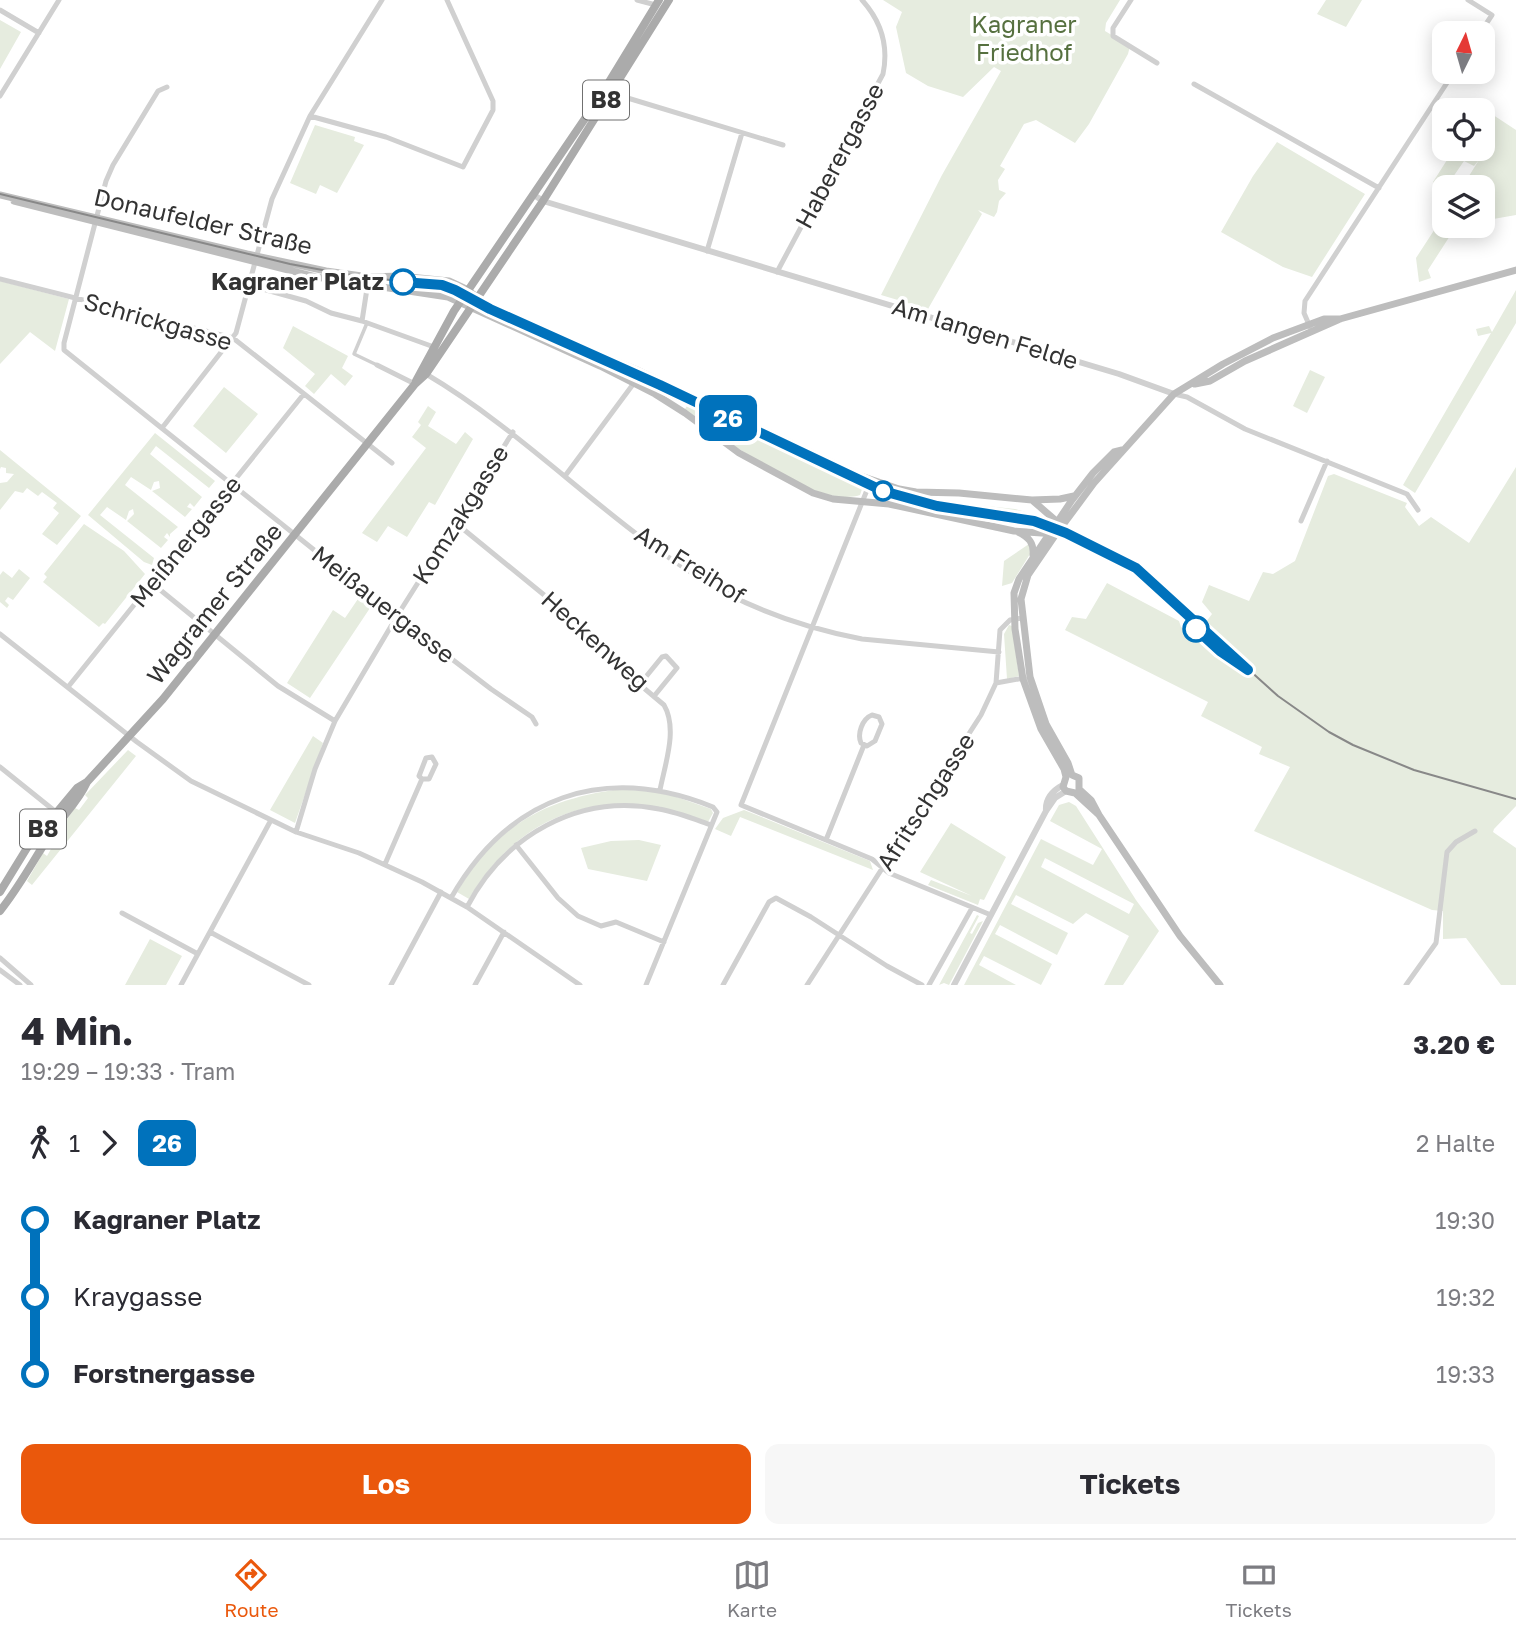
<!DOCTYPE html>
<html lang="de">
<meta charset="utf-8">
<style>
body{margin:0;font-family:"Golos Text",sans-serif;background:#f7f7f7;color:#2b2b33;height:100vh;display:flex;flex-direction:column;font-size:26px;white-space:nowrap}
*{box-sizing:border-box;margin:0}
p{font-size:23px;color:#7c7c81}
.icon{flex:none;width:38px;height:38px;fill:none;stroke:currentColor;stroke-width:2;stroke-linecap:round;stroke-linejoin:round}
.map{position:relative;height:985px;overflow:hidden}
.sheet{display:flex;flex-direction:column;background:#fff;flex:1}
.sheet>*{flex:none}
.badge{padding:0 14px;border-radius:10px;font-size:24px;line-height:46px}
.needle{width:46px;rotate:5deg}
.tools{position:absolute;left:1432px;top:21px;display:grid;gap:14px}
.tools a{display:grid;place-items:center;width:63px;height:63px;border-radius:14px;background:#fff;box-shadow:0 4px 18px #0003;font-size:35px}
.map>.badge{position:absolute;translate:-50% -50%;box-shadow:0 0 0 4px #fff}
.legs{display:flex;align-items:center;gap:10px;height:77px;padding:0 21px;font-size:23px}
.legs p{margin-inline-start:auto}
.overview{display:flex;align-items:center;justify-content:space-between;height:119px;padding:0 21px}
h1{font-size:38px;font-weight:700;line-height:52px}
.action{display:flex;gap:14px;margin-top:auto;padding:14px 21px}
.action a{flex:1;height:80px;border-radius:14px;background:#ea580c;color:#fff;font-size:28px;font-weight:700;line-height:80px;text-align:center}
.action a+a{background:#f7f7f7;color:#2b2b33}
ul{padding:0 21px;list-style:none}
li{display:flex;align-items:center;gap:24px;height:77px;font-size:26px}
li i{display:grid;place-items:center;width:10px;height:100%;margin:0 9px;background:currentColor}
li i::after{content:'';width:18px;height:18px;margin:-9px;border:5px solid;border-radius:50%;background:#fff}
li p{margin-inline-start:auto}
li:first-child i{background:linear-gradient(#0000 50%,currentColor 0)}
li:last-child i{background:linear-gradient(currentColor 50%,#0000 0)}
.tab-bar{display:flex;justify-content:space-around;align-items:center;height:98px;border-top:2px solid #e1e1e2;background:#fff;font-size:19px;color:#7c7c81}
.tab-bar a{display:grid;justify-items:center;gap:4px}
.tab-bar .active{color:#ea580c}
.map>svg:first-child{display:block}
</style>
<div class="map">
<svg width="1516" height="985" viewBox="0 0 1516 985">
<rect width="100%" height="100%" fill="#fff"/>
<!-- green -->
<path fill="#e6ecdf" fill-rule="evenodd" d="M883,0H1120L1106,23L1105,31L1130,46L1128,54L1089,124L1075,143L1036,120L1024,124L1000,166L1005,169L998,180L999,190L1006,193L999,201L997,212L994,217L978,210L982,214L928,309L881,295L942,175L1001,71L994,67L963,97L928,86L906,73L896,27L902,12Z
M1326,0H1362L1346,27L1317,14Z
M0,20L21,32L0,69Z
M1481,107L1516,130V215L1482,221V187H1462L1479,160L1474,166L1464,161L1444,190L1433,182L1454,149H1482V110H1479Z
M315,125L355,137L354,141L364,145L337,193L320,185L316,194L290,183Z
M1277,142L1365,194L1312,277L1283,267L1221,232L1253,176Z
M1444,215V226H1462L1455,228L1428,270L1431,278L1419,282L1416,258Z
M0,281L69,299L55,351L30,332L0,364Z
M1516,290V323L1415,493L1403,485L1491,333L1478,336L1476,329L1489,326L1492,332Z
M293,326L348,356L342,368L353,376L345,386L331,374L314,394L305,386L315,374L283,348Z
M1310,370L1325,377L1307,413L1293,406Z
M224,387L258,414L226,453L193,426Z
M688,404L807,460L806,462L863,486L860,495C815,510 720,436 685,409Z
M428,406L436,412L428,426L456,444L465,432L473,439L435,505L429,502L407,537L388,526L377,542L362,533L426,448L412,437L421,425L418,422Z
M155,433L215,481L209,488L156,446L150,454L202,497L194,507L190,503L187,507L192,509L185,517L152,491L160,488L159,481L154,482L151,490L131,477L125,485L178,527L170,534V537L167,533L164,537L168,540L161,548L127,521L134,514L133,509L129,511L126,520L107,507L100,515L154,558L152,565L144,562L88,515Z
M0,450L81,516L57,545L42,534L59,513L53,508L57,503L42,492L38,496L27,488L23,493L15,491L0,510V483L7,482L14,474L6,473V468L1,467L0,469Z
M1516,467V806L1494,829L1493,832L1516,848V985H1501L1466,938L1443,939V911L1432,910L1254,831L1290,767L1259,754L1262,747L1201,716L1208,702L1065,630L1072,617L1086,619L1107,583L1179,621L1181,627L1191,633L1200,630L1212,614L1202,602L1209,585L1249,601L1263,572L1273,574L1295,561L1328,476L1334,474L1407,503L1405,507L1419,526L1431,517L1469,543Z
M958,503L1015,509L1036,515L1038,519L956,508Z
M84,524L124,551L145,574L105,624L103,623L99,627L43,582L47,577L44,574Z
M1029,544L1030,554L1012,583L1002,586L1004,561Z
M19,569L30,578L13,600L8,597L5,601L9,605L7,608L0,602V575L3,571L12,578Z
M360,596L372,605L310,698L287,683L333,610L345,618Z
M1009,625L1012,626L1019,676L1007,679L1004,634Z
M313,736L323,743L295,823L270,810Z
M128,750L136,756L32,885L27,881L43,853L47,856L55,842L52,839L75,808L79,810L88,798L85,795Z
M622,789L665,793L711,809L713,813L708,822C610,784 524,807 469,899L457,892C496,825 547,798 622,789Z
M1069,802L1076,806L1136,900L1159,931L1123,985H1104L1129,936L1086,913L1073,924L1016,895L1011,904L1068,933L1057,955L1000,925L995,934L1052,964L1041,985L984,956L979,965L1016,985H964L1041,839L1093,865L1102,849L1050,821L1059,805ZM1045,858L1134,904L1129,914L1041,867Z
M744,810L870,861L873,870L740,817L731,836L715,829L723,818Z
M951,823L1006,857L984,900L980,899L978,905L928,885L931,880L972,896L920,872Z
M639,840L661,845L647,881L588,869L581,848L611,841Z
M977,915L979,916L970,933L972,934L978,923L983,921L949,985L944,983L939,985Z
M150,939L182,956L166,985H125Z"/>
<g fill="none" stroke-linecap="round" stroke-linejoin="round">
<!-- pedestrian -->
<path stroke="#d0d0d0" stroke-width="3.5" d="M367,323L354,354L377,365"/>
<!-- minor -->
<path stroke="#d0d0d0" stroke-width="5" d="M637,0L656,5
M1131,0L1113,28V36L1157,63
M1468,0L1492,15L1480,33
M0,10L39,33
M1194,84L1379,188
M167,87L158,91L113,165L106,181L64,343V350L423,637L491,689L532,717L536,724
M611,93L783,145
M0,96L59,0
M310,116L386,137L463,167L493,110V101L447,0
M707,251L742,133
M777,272L883,74C889,45 881,21 862,0
M0,279L233,338L392,463
M248,285L306,301L331,313L362,321L434,347
M362,321L368,282
M1310,327L1304,313L1305,301L1454,72
M377,365L415,384
M426,374C533,437 617,534 726,593C768,615 815,630 862,639L999,652
M1174,394L1187,397L1245,429L1407,494L1418,510
M162,428L236,333L272,199L310,116L382,0
M565,476L634,383
M871,480L741,805L872,859L889,873L991,915
M1301,521L1327,461
M457,524L587,630L595,647L664,705C678,729 665,764 660,790
M1062,526L1132,561L1164,591L1185,606
M1056,534L1065,535L1138,569
M153,584L278,686L335,721
M0,634L137,742L191,781L296,832L359,853L422,882L467,907L580,985
M996,683L1024,678
M640,684L662,657L666,656L677,668L655,695
M68,687L303,395
M872,715L879,717L882,724L875,741L867,746L861,743C857,734 862,719 872,715Z
M0,767L56,812
M296,832L315,769L335,721L397,616L513,432
M826,840L864,745
M516,845L558,898L578,916L601,926L616,922L664,942
M385,864L422,779L419,776L426,758L432,757L436,764L429,779H422
M451,898C509,796 604,763 713,807L717,812L646,985
M467,907C504,836 578,793 659,809C677,812 694,819 711,825
M122,913L198,954
M210,932L309,985
M0,958L31,985
M0,970L20,985
M181,985L271,820
M391,985L441,892
M475,985L504,932
M723,985L769,902L776,898L811,917L887,966L922,985
M807,985L981,715L996,683L1000,630L1010,620L1022,618
M929,985L972,908
M1406,985L1436,943L1447,852L1456,842L1475,831"/>
<!-- tertiary -->
<path stroke="#d0d0d0" stroke-width="6" d="M534,195L543,201L1119,374L1174,394
M1046,811C1045,799 1052,791 1063,785
M954,985L1046,811L1055,798L1066,791"/>
<!-- secondary -->
<path stroke="#bdbdbd" stroke-width="7" d="M0,195L247,254L326,271L369,277L400,276L449,281L464,288L486,303L570,342L637,370L858,475L899,489L916,492L959,493L1032,500L1062,526
M14,201L316,277L448,297L600,366L655,394L685,413L739,453L813,493L833,499L889,504L1014,531L1056,534
M1195,384L1210,381L1245,361L1340,319L1516,270
M1032,500L1060,499L1074,496
M1018,532C1029,537 1034,543 1033,555
M1099,815L1075,793L1066,791L1063,787L1066,777L1064,769L1041,729L1023,679L1015,629L1014,593L1019,579L1072,500L1093,473L1114,452L1122,450
M1220,985L1180,936L1099,815L1091,800L1079,789V778L1072,775L1068,763L1046,724L1030,677L1021,599L1028,575L1054,537L1094,483L1174,394L1223,364L1273,338L1324,319H1340"/>
<!-- primary -->
<path stroke="#ababab" stroke-width="8" d="M416,381L454,311L601,95L659,0
M0,892L27,848L77,788L87,782
M0,911C20,886 34,859 52,832C63,815 78,802 87,782L163,699L415,384L426,374L543,201L669,0"/>
<!-- tram -->
<path stroke="#888" stroke-width="2" d="M0,194L290,264L344,274L451,288L490,309L660,385L879,489L926,504L1023,519L1060,530L1136,568L1278,696L1329,732L1353,745L1414,770L1516,799"/>
</g>
<g fill="none" stroke-linecap="round" stroke-linejoin="round">
<defs>
<path id="line-1" d="M403,282L442,285L455,290L490,309L660,385L883,491L937,506L1034,521L1066,533L1136,568L1248,670L1220,651L1196,629"/>
</defs>
<!-- line-1 casing -->
<use href="#line-1" stroke="#fff" stroke-width="16"/>
<!-- line-1 -->
<use href="#line-1" stroke="#0072bc" stroke-width="10"/>
</g>
<!-- markers -->
<g fill="#fff" stroke="#0072bc" stroke-width="3.5">
<circle cx="403" cy="282" r="12"/>
<circle cx="883" cy="491" r="9"/>
<circle cx="1196" cy="629" r="12"/>
</g>
<g text-anchor="middle" stroke-width="7" stroke-linejoin="round" paint-order="stroke">
<!-- shield labels -->
<g fill="#fff" stroke="#707070" stroke-width="2">
<rect x="583" y="80.5" width="46" height="39" rx="5"/>
<rect x="20" y="809.5" width="46" height="39" rx="5"/>
</g>
<g font-size="23" font-weight="bold" fill="#333">
<text x="606" y="108">B8</text>
<text x="43" y="837">B8</text>
</g>
<!-- park labels -->
<g font-size="24" fill="#56703f" stroke="#fff">
<text x="1024" y="33">Kagraner<tspan x="1024" dy="28">Friedhof</tspan></text>
</g>
<!-- street labels -->
<g font-size="24" fill="#333" stroke="#fff">
<text transform="translate(840 156) rotate(-62)" y="8">Haberergasse</text>
<text transform="translate(203 222) rotate(13)" y="8">Donaufelder Straße</text>
<text transform="translate(158 322) rotate(16)" y="8">Schrickgasse</text>
<text transform="translate(985 334) rotate(17)" y="8">Am langen Felde</text>
<text transform="translate(461 515) rotate(-58)" y="8">Komzakgasse</text>
<text transform="translate(186 542) rotate(-51)" y="8">Meißnergasse</text>
<text transform="translate(690 565) rotate(32)" y="8">Am Freihof</text>
<text transform="translate(215 604) rotate(-51)" y="8">Wagramer Straße</text>
<text transform="translate(383 605) rotate(38)" y="8">Meißauergasse</text>
<text transform="translate(595 641) rotate(42)" y="8">Heckenweg</text>
<text transform="translate(926 802) rotate(-57)" y="8">Afritschgasse</text>
</g>
<!-- stop labels -->
<g font-size="24" font-weight="bold" fill="#333" stroke="#fff" text-anchor="end">
<text x="384" y="290">Kagraner Platz</text>
</g>
</g>
</svg>
<div class="tools">
<a><svg class="needle" viewBox="-14 -14 28 28"><path d="M0-13l5 13h-10z" fill="#e53935"/><path d="M0 13l5-13h-10z" fill="#7c7c81"/></svg></a>
<a><svg class="icon" aria-label="locate" viewBox="0 0 24 24"><circle cx="12" cy="12" r="6"/><path d="M12 2v4M12 18v4M2 12h4M18 12h4"/></svg></a>
<a><svg class="icon" aria-label="layers" viewBox="0 0 24 24"><path d="M12 4l9 5-9 5-9-5zM3 14l9 5 9-5"/></svg></a>
</div>
<b class="badge" style="left:728px;top:418px;background:#0072bc;color:#fff">26</b>
</div>
<section class="sheet">
<div class="overview"><div><h1>4 Min.</h1><p>19:29 – 19:33 · Tram</p></div><b>3.20 €</b></div>
<div class="legs"><svg class="icon" aria-label="walk" viewBox="0 0 24 24"><circle cx="13" cy="4" r="2"/><path d="M13 8l-2 6 4 7M11 14l-3 7M7 12l3-4h3l4 4"/></svg>1<svg class="icon" aria-label="forward" viewBox="0 0 24 24"><path d="M9 5l7 7-7 7"/></svg><b class="badge" style="background:#0072bc;color:#fff">26</b><p>2 Halte</p></div>
<ul>
<li><i style="color:#0072bc"></i><b>Kagraner Platz</b><p>19:30</p></li>
<li><i style="color:#0072bc"></i><span>Kraygasse</span><p>19:32</p></li>
<li><i style="color:#0072bc"></i><b>Forstnergasse</b><p>19:33</p></li>
</ul>
<div class="action"><a>Los</a><a>Tickets</a></div>
</section>
<nav class="tab-bar">
<a class="active"><svg class="icon" aria-label="directions" viewBox="0 0 24 24"><path d="M12 3l9 9-9 9-9-9zM9 14v-3h6M13 9l2 2-2 2"/></svg>Route</a>
<a><svg class="icon" aria-label="map" viewBox="0 0 24 24"><path d="M3 6l6-2 6 2 6-2v14l-6 2-6-2-6 2zM9 4v14M15 6v14"/></svg>Karte</a>
<a><svg class="icon" aria-label="tickets" viewBox="0 0 24 24"><path d="M3 7h18v10H3zM15 7v10"/></svg>Tickets</a>
</nav>
